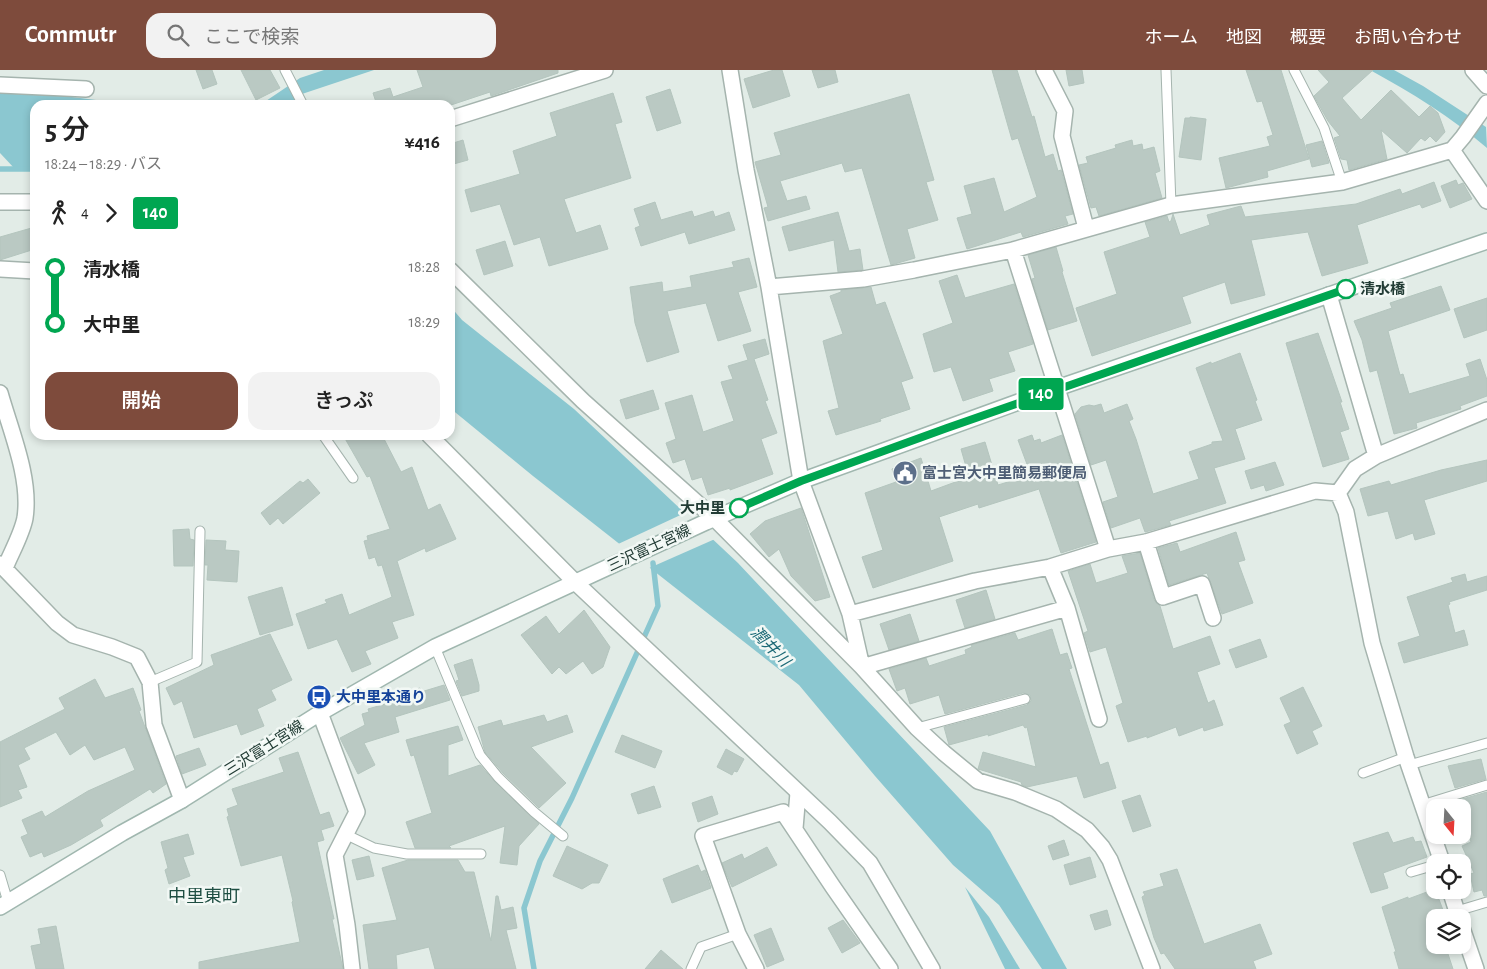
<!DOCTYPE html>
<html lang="ja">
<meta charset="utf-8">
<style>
body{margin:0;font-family:"Alegreya Sans","Noto Sans JP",sans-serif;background:#f2f2f2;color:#222;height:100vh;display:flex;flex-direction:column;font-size:19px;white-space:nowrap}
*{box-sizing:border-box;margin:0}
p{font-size:16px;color:#767676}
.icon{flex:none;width:28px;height:28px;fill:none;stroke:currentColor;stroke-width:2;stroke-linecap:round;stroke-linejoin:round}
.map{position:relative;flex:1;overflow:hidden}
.drawer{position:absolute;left:30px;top:30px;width:425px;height:340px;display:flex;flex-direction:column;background:#fff;border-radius:15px;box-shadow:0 2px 8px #0003}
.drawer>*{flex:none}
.badge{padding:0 10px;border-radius:4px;font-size:18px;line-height:32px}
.needle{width:32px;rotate:162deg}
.tools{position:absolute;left:1426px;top:729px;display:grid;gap:10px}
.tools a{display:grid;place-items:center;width:45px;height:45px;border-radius:10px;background:#fff;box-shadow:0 2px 8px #0003;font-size:25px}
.map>.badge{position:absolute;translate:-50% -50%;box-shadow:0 0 0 2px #fff}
.legs{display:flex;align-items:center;gap:8px;height:55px;padding:0 15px;font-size:16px}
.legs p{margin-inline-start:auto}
.headline{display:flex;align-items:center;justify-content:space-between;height:85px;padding:0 15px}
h1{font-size:28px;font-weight:600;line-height:38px}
.cta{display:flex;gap:10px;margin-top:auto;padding:10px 15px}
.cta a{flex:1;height:58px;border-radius:15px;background:#7e4b3c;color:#fff;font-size:20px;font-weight:600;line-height:58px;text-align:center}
.cta a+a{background:#f2f2f2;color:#222}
ul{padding:0 15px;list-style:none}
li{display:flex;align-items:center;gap:18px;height:55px;font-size:19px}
li i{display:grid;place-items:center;width:8px;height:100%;margin:0 6px;background:currentColor}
li i::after{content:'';width:12px;height:12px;margin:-6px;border:4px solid;border-radius:50%;background:#fff}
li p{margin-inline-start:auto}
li:first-child i{background:linear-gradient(#0000 50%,currentColor 0)}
li:last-child i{background:linear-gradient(currentColor 50%,#0000 0)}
header{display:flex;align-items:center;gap:30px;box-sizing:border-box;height:70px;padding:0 25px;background:#7e4b3c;color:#fff}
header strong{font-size:24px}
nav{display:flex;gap:28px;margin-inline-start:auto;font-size:18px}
.search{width:350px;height:45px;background:#f2f2f2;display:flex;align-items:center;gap:12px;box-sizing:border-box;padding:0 18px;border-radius:15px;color:#767676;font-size:19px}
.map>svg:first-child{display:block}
</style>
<header>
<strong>Commutr</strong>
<div class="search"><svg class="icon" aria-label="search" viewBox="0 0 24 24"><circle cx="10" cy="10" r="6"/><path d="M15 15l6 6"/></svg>ここで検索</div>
<nav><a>ホーム</a><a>地図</a><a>概要</a><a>お問い合わせ</a></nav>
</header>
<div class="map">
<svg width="1487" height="899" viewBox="0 0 1487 899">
<rect width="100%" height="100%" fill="#e2ece7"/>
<!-- water -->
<path fill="#8bc7d0" d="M324,0H374L302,24L289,35H260L300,8Z
M1370,0H1394L1423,16L1486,57L1487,78C1451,47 1412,23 1370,0Z
M0,18L136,35H35V100L15,99L0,83Z
M450,236L462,250L574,339L738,493L990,761L1067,899H1042L999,835L953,795L875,706L799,615L533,406L450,338Z
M965,817L989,847L1020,899H1005Z"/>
<!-- pier -->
<path fill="#e2ece7" d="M687,442L715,469L647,499L616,475Z"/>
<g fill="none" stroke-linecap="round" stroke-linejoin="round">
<!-- stream -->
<path stroke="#8bc7d0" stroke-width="5.5" d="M0,99H35
M534,899L524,838L540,791L572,728L658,536L653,493"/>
</g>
<!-- building -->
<path fill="#bac9c3" stroke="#b4c5be" d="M196,0H212L217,14L203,19Z
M241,0H270L280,18L256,30Z
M417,0H558V3L491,26L490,22L451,35H377L373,23L390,18L393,27L423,17Z
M774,0H782L790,26L753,38L744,9Z
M812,0H835L838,12L818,18Z
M992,0H1017L1032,47L1034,46L1045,87L1053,84L1058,101L1061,100L1073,144L1065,146L1068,154L1051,159L1023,167L1021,162L967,179L957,148L972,144L964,116L994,108L1004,142L1037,127L1018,68L1012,70Z
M1066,0H1082L1084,13L1069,16Z
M1246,0H1281L1309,89L1267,101L1268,107L1226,118L1219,88L1270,76L1267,67L1273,65L1262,31L1257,32Z
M1318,0H1373L1342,28L1361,50L1391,20L1419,47L1430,36L1438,43L1445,62L1436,72L1430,66L1425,71L1421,68L1407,83L1381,60L1387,89L1349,100L1347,90L1341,89L1334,68L1340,66L1328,51L1314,26L1329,12Z
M670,19L681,53L657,61L646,27Z
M613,23L622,52L615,54L631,108L564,129L576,163L600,155L608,179L549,196L540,167L514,175L500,134L471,142L465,120L520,104L513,81L557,66L550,43Z
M909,24L934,110L926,112L938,150L907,159L915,188L891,195L862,98L845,102L842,93L780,111L787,131L806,126L810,139L768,151L764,138L768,137L755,92L781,85L774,63Z
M1190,47L1206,49L1201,90L1179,87L1185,48H1190Z
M463,70L468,90L450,95V74Z
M1132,70L1133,76L1142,74L1143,80L1154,77L1160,101L1155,103L1162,128L1099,146L1096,137L1091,138L1079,95L1088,93L1086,87L1116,78L1115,75Z
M1322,71L1329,93L1312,97L1306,75Z
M1456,110L1458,115L1463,113L1472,129L1450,138L1441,116Z
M1434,112L1441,131L1422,138L1420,134L1357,155L1368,193L1322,206L1308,162L1251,170L1265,225L1231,234L1225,212L1182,227L1191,253L1092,286L1076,238L1117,224L1104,182L1150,167L1145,152L1167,146L1169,152L1171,151L1173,144L1180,165L1210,155L1207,145L1241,136L1245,147L1356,134L1400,119L1402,124Z
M655,132L661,150L692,141L694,147L713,141L715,147L729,142L735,160L689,174L685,162L641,176L635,158L640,156L634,139Z
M838,142L849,181L860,179L863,200L838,202L834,170L789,181L782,157Z
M35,157V179L0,190V167Z
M505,171L513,196L484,205L476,180Z
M1056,177L1063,201L1062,202L1077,251L1048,260L1032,209L1035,208L1028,185Z
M749,188L757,217L738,222L751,261L718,271L706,233L667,241L679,282L647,292L635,253L630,217L662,212L663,222L692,217L690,206L734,197L732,192Z
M957,205L965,228L1014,214L1033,274L1008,282L1015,301L989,309L993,321L963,331L951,297L934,302L923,264L953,253L939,211Z
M1441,216L1450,240L1388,261L1400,305L1403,304L1409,324L1470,306L1466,294L1480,289L1487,310V326L1460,336L1461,339L1416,353L1417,358L1394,364L1377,300L1370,302L1362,270L1354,251L1392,238L1390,233Z
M871,217L876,235L885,232L913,308L901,312L910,339L880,349L881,351L836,365L828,341L839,338L823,271L843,264L830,226L841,222V220Z
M1487,228V260L1464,268L1454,239Z
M1318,263L1342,332H1340L1349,359L1340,362L1349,389L1323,397L1286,273Z
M765,269L769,284L754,289L768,330L765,331L777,363L761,369L773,404L730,420V418L708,425L702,407L692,410L685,389L673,393L666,373L676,369L665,333L692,325L703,362L734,351L721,312L733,309L728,296L748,290L743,275Z
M1240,283L1257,330L1255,331L1262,350L1235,359L1245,389L1214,398L1226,433L1169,451L1171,455L1145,462L1140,448L1111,458L1103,432L1118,427L1106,390L1091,395L1075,344L1081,337L1089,335L1094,336L1101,334L1104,343L1127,334L1133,349L1129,351L1136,369L1153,424L1199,409L1189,382L1212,374V372L1223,371L1196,298L1211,292V294Z
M653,320L659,339L626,349L620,330Z
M343,365H382L401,402L412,397L428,440L440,434L456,469L426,482L425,478L397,491L414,545L392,552L398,568L365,581L371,594L352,602L337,569L308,579L296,544L327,533L325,530L342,524L349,545L392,527L382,495L378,496L375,487L369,489L364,471L368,470L367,466L390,459L370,406L367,407Z
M1032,365L1034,371L1040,369L1041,373L1062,365L1096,472L1061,483L1039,419L979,438L978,434L939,447L953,491L873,518L862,487L883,480L865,423L896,412L892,399L921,388L931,421L969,407L961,379L985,372L998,415L1031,405L1018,370Z
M1487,390V411L1424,430L1435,464L1415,470L1413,463L1396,469L1388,441L1368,446L1360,419L1389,411L1391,415L1441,400Z
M1275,392L1284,415L1266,421L1264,415L1251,419L1245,401Z
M308,409L320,423L283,454L278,448L270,455L261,443L300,411L303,413Z
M801,438L830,527L815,531L791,506L779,479L769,487L750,464L765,451Z
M189,459L190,469L194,470L193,496H174L173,460Z
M1236,462L1245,490L1238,492L1253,533L1222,544L1207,503L1169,515L1158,478L1177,473L1180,482Z
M206,470L226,471L225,480L239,481L237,512L207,510L208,495H205Z
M1140,483L1154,530L1160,536L1173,579L1210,566L1220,594L1197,602L1208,633L1214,630L1223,655L1204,661L1203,657L1179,666L1176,657L1147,668V666L1128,672L1116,636L1123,633L1106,577L1090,582L1084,563L1088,561L1068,501L1090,494L1096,513L1128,503L1122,486Z
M1465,504L1467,512L1487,506V520L1449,532L1450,534L1448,535L1455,563L1464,560L1468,575L1404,593L1398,573L1420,566L1407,527L1453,512L1451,508Z
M282,517L293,555L260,565L248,527Z
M986,520L995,549L965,558L956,530Z
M584,540L610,577L603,597L592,604L583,591L566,604L559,597L552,604L521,565L546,546L559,564Z
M910,544L919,571L889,580L880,554Z
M1052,559L1060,585L1067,583L1072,598L1069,599L1100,695L1108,692L1116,718L1084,728L1077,706L1027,717L1022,715L1021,712L978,699L983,682L1036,697L1027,657L1025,658L1023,655L988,666L989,664L949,675L944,657L1027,635L1031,631L1030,625L1023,623L945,644L939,625L910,634L905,618L897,621L889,599L926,588L929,596L966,584L965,580L972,577L971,575L1015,563L1018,570Z
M270,564L292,610L271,620L276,630L257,639L264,656L241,665L237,654L194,668L182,631L174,635L166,618L214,595L211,585Z
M1260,569L1267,587L1236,598L1229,580Z
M472,589L479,615V621L462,626L456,611L459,610L454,595Z
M95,609L105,628L133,618L141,640L139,641L166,714L153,723L150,719L100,750L103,756L71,775L44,787L42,782L30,787L21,767L28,764L22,750L42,741L45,747L88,721L135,700L125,677L94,690L85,675L70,685L56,662L24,678L30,689L18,695L27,717L18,720L22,728L0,737V672L65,639L59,628Z
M444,615L450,630L395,647L399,662L364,673L375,695L358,704L340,668L365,655L362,644L369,642L368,639L406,628L404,623L420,618L421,622Z
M1303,617L1322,656L1312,661L1318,674L1297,684L1284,655L1291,652L1280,628Z
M544,645L547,652L567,645L573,662L531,677L566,713L539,738L503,703L485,682L478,657L501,650L503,656Z
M458,656L463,670L448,675V706L480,695L494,711L539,754L519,776L517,795L500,793L505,756L449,776L451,778H415L406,752L432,743L414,685L411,686L406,670Z
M622,665L662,681L655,698L615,682Z
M199,678L206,695L182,704L176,686Z
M726,679L744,689L737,702L734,701L732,705L717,697Z
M298,682L320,745L329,742L334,756L321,760L324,770L317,772L334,849H332L343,899H199V892L300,872L292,832L293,831L282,785L241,796L227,747L229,746L227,739L238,735L232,719L284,702L279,688Z
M1481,689L1486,709L1455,718L1448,696Z
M654,716L661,737L638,744L631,724Z
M1487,722V826H1484L1482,820L1474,822L1470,804L1474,803L1462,776L1471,772L1462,738H1461L1459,730Z
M1140,725L1151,756L1133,762L1122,731Z
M712,726L718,744L698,752L692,733Z
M1388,762L1393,773L1413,767L1415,772L1421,771L1427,787L1383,803L1388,818L1371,823L1353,773Z
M188,764L194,784L183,787L190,806L169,814L165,800L168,798L161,772Z
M1064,770L1069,785L1053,790L1048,776Z
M567,776L608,795L599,813H592L582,819L553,806Z
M767,777L777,795L732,817L722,793L742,784L744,789Z
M369,786L374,806L357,810L352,790Z
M1090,787L1096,807L1070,815L1064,795Z
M408,790H458L465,802H474L491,871L496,826H498L501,840L513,837L517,858L506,860L516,899H435L429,877L396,885L397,899H369L363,855L397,850L382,798Z
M698,795L701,802L705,800L711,818L672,833L663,809Z
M1177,799L1204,874L1260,854L1272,884L1253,891L1256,899H1175L1164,883L1161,884L1154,868L1142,827L1145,825L1143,822L1164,816L1160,804Z
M1435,819L1443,840H1441L1443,848H1435V875H1445L1453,899H1399L1394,882H1396L1382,837L1408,827V829Z
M1107,840L1111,855L1095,860L1090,845Z
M843,850L860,873L842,883L828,858Z
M56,856L64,899H36L31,876L41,874L38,859Z
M771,858L784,890L767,897L754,865Z
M661,880L683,899H645Z"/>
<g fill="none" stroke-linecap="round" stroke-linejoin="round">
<defs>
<path id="service" d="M285,0L303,35
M1166,0L1171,135
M1294,0L1324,58L1342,112
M323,365L353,408
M435,577L480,685L498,707L534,742L563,766
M150,612L197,592L200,461
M917,658L1025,629
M1409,695L1487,673
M1363,703L1406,687
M1422,735L1487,715
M345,764L374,778L407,784H481
M1411,802L1435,795
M0,805L8,832
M1457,841L1487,832
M691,899L701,877L738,864"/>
<path id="minor" d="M730,0L746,100L769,217L801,411L850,544L862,597
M1044,0L1065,41L1062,66L1086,158
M1473,0L1487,16
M0,15L86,19
M450,49L605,0
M1452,80L1463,67L1487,33
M1013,180L1108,479
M0,199L35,201
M450,200L583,331L715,449L862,597L917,658L944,683L978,711L1015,722L1056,739L1087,760L1102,777L1110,790L1152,899
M769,217L863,209L914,200L1013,180L1171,135L1342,112L1452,80L1487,131
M1329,225L1376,386
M0,323C11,362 31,408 25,448C22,464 11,483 5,498
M1146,472L1163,527L1202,514L1213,548
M0,494L57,553L73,565L112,577L137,587L150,612L154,655L182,730
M1050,497L1067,538L1099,649
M850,544L975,511L1050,497L1108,479L1146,472L1315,421L1338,423
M862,597L1067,538
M320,643L357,742L335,785L347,855L352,899
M795,758L798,723
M1442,792L1406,687L1372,573L1346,442L1338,423L1355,399L1376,386L1487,340
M1450,820L1459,848
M1462,858L1476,899
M756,899L738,864L703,766L783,742L833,817L890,899"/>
<path id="tertiary" d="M0,132H35
M429,365L575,512L830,752L870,793L932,899"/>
<path id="secondary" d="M0,837L122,763L182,730L320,643L435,577L706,452L801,411L1057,318L1487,171"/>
</defs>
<!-- service casing -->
<use href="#service" stroke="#a5b4ae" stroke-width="11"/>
<!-- minor casing -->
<use href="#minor" stroke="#a5b4ae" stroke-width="18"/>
<!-- tertiary casing -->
<use href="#tertiary" stroke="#a5b4ae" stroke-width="18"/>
<!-- secondary casing -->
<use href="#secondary" stroke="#a0b7af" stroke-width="18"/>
<!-- service -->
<use href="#service" stroke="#fff" stroke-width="9"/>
<!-- minor -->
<use href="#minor" stroke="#fff" stroke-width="15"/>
<!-- tertiary -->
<use href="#tertiary" stroke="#fff" stroke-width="15"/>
<!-- secondary -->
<use href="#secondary" stroke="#fff" stroke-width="15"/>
</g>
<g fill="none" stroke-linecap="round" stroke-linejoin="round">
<defs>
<path id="line-1" d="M739,438L801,411L947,358L1346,219"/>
</defs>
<!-- line-1 casing -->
<use href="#line-1" stroke="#fff" stroke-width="11"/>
<!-- line-1 -->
<use href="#line-1" stroke="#00a651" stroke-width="8"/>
</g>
<!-- icons -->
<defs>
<symbol id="civic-disc" viewBox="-11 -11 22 22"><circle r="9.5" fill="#5c6f8a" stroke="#f2f8f5"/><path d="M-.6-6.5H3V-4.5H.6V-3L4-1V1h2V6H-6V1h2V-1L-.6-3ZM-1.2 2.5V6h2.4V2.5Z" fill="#fff"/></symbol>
<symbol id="bus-disc" viewBox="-11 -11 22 22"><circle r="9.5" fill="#1a4fb4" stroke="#f2f8f5"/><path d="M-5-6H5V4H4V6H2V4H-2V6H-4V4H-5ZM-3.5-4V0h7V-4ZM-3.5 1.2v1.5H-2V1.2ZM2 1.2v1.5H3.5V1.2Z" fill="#fff"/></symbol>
</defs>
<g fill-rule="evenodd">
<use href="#civic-disc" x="891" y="389" width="28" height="28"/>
<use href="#bus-disc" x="305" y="613" width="28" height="28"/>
</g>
<!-- markers -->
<g fill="#fff" stroke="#00a651" stroke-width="2.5">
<circle cx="1346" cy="219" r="9"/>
<circle cx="739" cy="438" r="9"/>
</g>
<g text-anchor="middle" stroke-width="5" stroke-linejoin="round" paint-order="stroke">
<!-- stop labels -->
<g font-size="15" font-weight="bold" fill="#223c35" stroke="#f2f8f5" text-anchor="start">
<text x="1360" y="224">清水橋</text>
<text x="725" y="443" text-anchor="end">大中里</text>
</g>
<!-- service labels -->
<g font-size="15" font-weight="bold" fill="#4e5e75" stroke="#f2f8f5" text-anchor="start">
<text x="922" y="408">富士宮大中里簡易郵便局</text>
</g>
<!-- street labels -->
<g font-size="15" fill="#223c35" stroke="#f2f8f5">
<text transform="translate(649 478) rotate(-25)" y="5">三沢富士宮線</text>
<text transform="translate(264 678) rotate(-32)" y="5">三沢富士宮線</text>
</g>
<!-- transit labels -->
<g font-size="15" font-weight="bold" fill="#164399" stroke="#f2f8f5" text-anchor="start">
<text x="336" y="632">大中里本通り</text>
</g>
<!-- water labels -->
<g font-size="16" font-style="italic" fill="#1d6a77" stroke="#f2f8f5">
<text transform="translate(771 576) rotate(46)" y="6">潤井川</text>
</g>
<!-- quarter labels -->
<g font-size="18" fill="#1e4e42" stroke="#f2f8f5">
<text x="204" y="832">中里東町</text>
</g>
</g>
</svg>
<div class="tools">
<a><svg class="needle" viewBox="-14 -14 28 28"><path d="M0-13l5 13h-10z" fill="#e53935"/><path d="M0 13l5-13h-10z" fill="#767676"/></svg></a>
<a><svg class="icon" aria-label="locate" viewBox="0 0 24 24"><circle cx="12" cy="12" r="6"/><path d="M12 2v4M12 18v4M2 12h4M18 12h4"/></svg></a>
<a><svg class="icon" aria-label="layers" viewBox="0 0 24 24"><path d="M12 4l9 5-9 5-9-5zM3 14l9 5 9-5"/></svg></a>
</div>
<b class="badge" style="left:1041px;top:324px;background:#00a651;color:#fff">140</b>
<section class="drawer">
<div class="headline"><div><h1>5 分</h1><p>18:24 – 18:29 · バス</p></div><b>¥416</b></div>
<div class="legs"><svg class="icon" aria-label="walk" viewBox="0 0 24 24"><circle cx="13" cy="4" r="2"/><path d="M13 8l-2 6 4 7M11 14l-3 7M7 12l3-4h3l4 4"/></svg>4<svg class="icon" aria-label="forward" viewBox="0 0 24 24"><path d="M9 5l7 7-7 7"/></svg><b class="badge" style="background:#00a651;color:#fff">140</b></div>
<ul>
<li><i style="color:#00a651"></i><b>清水橋</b><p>18:28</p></li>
<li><i style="color:#00a651"></i><b>大中里</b><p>18:29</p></li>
</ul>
<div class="cta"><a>開始</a><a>きっぷ</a></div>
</section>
</div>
